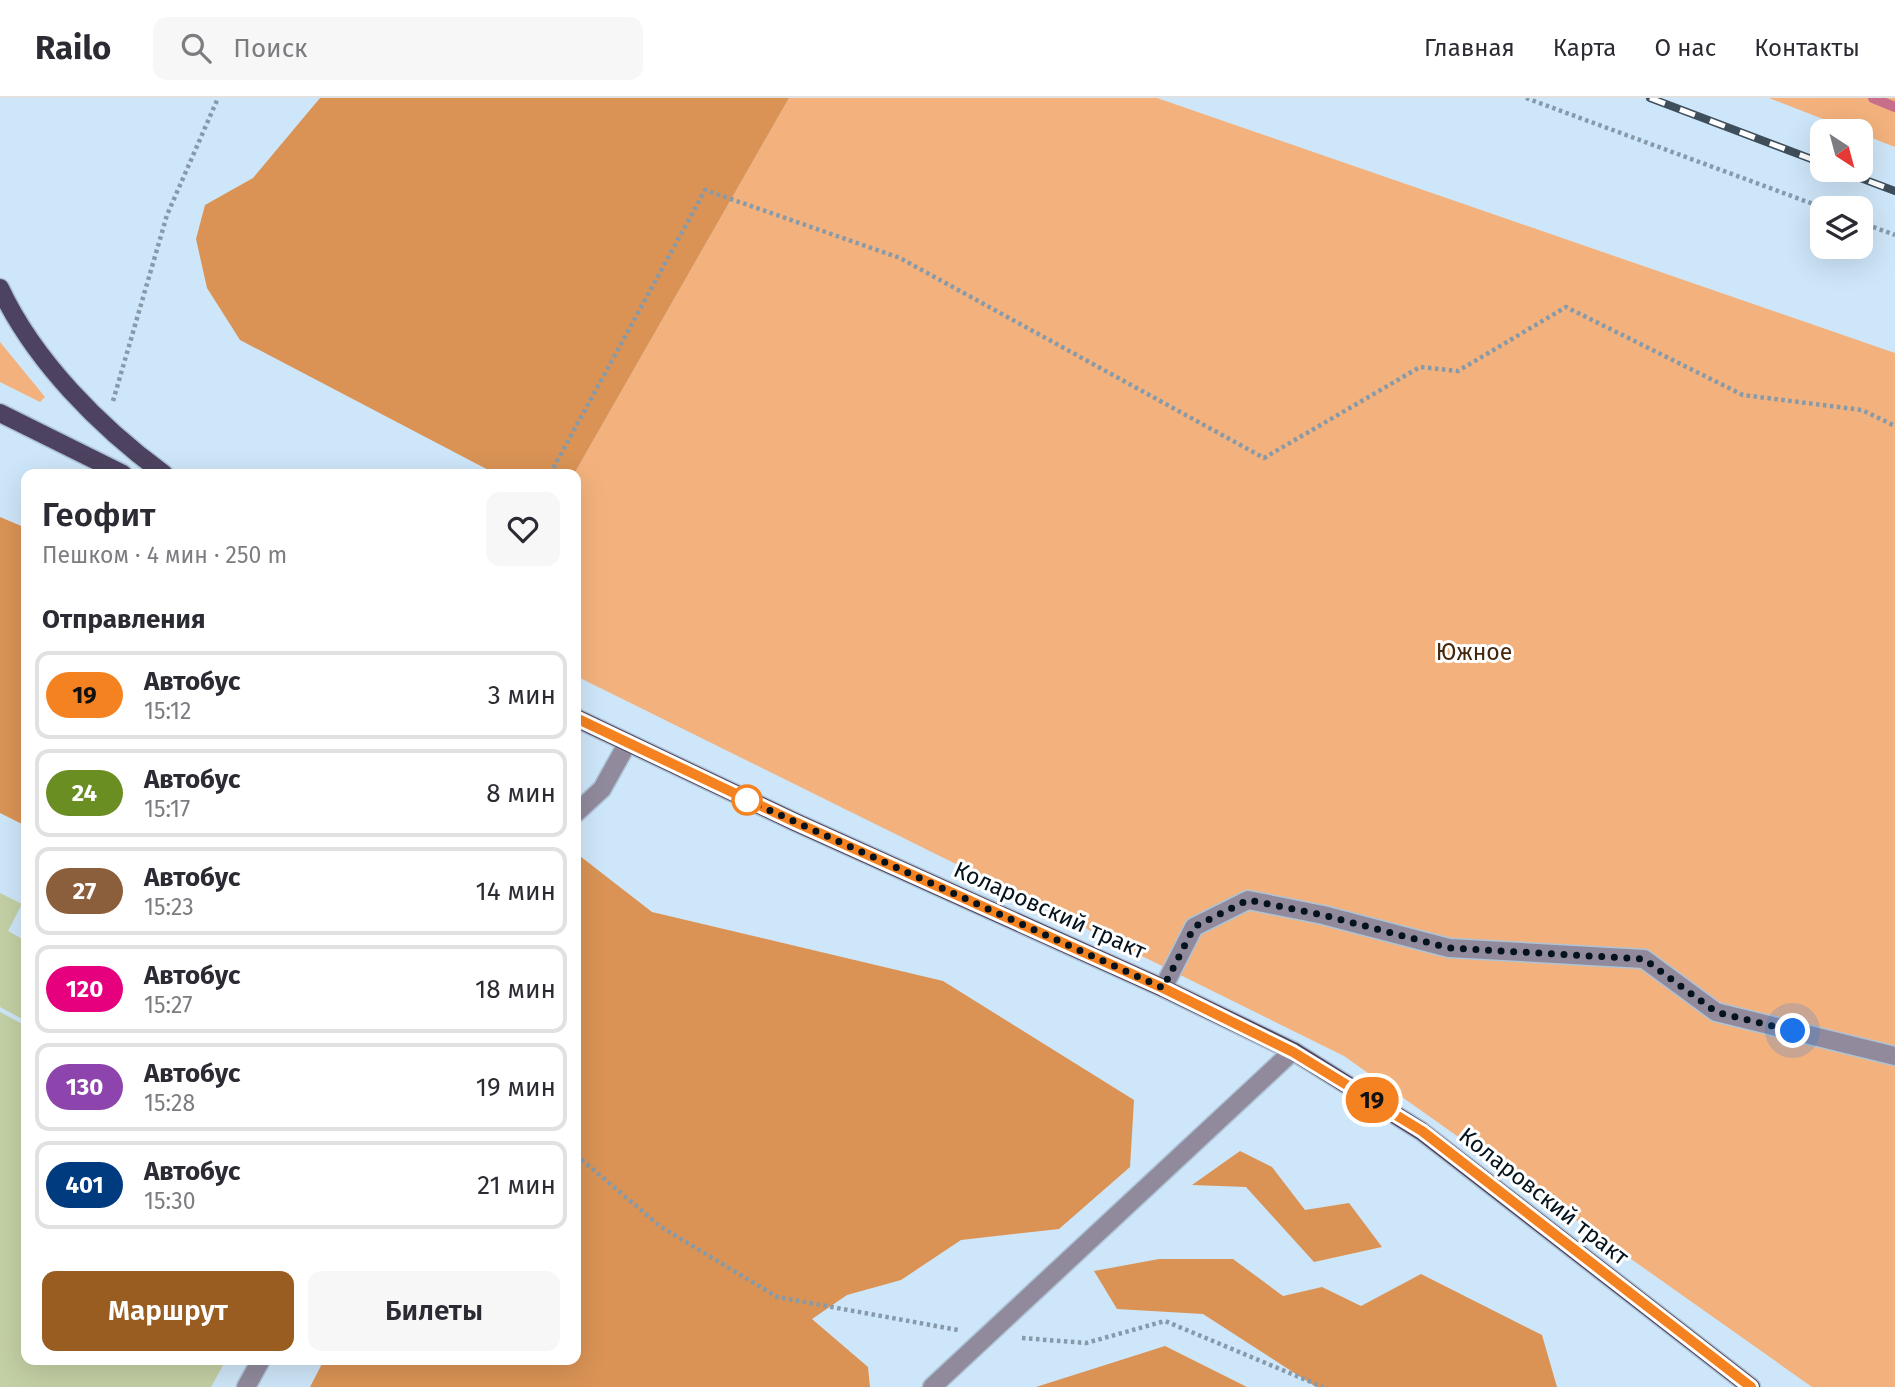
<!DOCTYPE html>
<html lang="ru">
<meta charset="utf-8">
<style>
body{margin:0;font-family:"Fira Sans",sans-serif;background:#f7f7f7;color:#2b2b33;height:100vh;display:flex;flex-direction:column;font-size:26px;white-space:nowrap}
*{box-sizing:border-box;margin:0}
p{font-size:23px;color:#7c7c81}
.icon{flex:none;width:38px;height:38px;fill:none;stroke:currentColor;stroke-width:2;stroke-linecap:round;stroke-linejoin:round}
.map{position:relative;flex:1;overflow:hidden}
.details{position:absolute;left:21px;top:371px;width:560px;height:896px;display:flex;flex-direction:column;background:#fff;border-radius:14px;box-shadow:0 7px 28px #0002}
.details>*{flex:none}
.badge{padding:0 14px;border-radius:23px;font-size:24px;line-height:46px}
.needle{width:46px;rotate:144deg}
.tools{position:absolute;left:1810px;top:21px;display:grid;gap:14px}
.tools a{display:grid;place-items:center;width:63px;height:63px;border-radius:14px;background:#fff;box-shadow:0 7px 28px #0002;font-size:35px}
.you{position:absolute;width:35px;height:35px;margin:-18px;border:5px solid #fff;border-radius:50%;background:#1a73e8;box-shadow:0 0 0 10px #1a73e833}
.map>.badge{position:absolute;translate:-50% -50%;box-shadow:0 0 0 4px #fff}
h2{padding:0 21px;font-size:26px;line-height:63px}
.round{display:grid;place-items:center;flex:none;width:74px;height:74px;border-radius:14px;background:#f7f7f7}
.summary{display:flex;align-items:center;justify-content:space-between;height:119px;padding:0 21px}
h1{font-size:33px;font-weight:600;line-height:52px}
.cta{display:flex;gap:14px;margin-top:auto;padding:14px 21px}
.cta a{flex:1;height:80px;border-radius:14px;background:#9a5d21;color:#fff;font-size:28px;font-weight:600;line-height:80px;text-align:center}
.cta a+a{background:#f7f7f7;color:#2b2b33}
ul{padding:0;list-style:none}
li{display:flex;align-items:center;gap:21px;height:88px;margin:0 14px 10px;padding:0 7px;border:4px solid #e1e1e2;border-radius:14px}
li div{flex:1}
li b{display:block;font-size:26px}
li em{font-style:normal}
li .badge{min-width:77px;font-weight:700;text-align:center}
header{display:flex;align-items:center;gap:42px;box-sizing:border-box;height:98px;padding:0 35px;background:#fff;border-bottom:2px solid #e1e1e2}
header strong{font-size:33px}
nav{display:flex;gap:38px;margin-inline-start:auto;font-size:24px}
.search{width:490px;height:63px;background:#f7f7f7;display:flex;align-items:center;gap:18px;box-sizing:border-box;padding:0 24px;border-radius:14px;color:#7c7c81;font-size:26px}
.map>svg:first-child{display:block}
</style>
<header>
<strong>Railo</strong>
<div class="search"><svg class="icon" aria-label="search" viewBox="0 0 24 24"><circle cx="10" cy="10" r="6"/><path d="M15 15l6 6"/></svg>Поиск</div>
<nav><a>Главная</a><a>Карта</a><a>О нас</a><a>Контакты</a></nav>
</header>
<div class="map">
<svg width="1895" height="1289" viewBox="0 0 1895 1289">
<rect width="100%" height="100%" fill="#cee6f9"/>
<!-- green -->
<path fill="#f3b27d" d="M789,0H1157L1895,255V1289H1812L1344,958L576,578L574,376Z
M1769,0H1895V49Z
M0,244L45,299L40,304L0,284Z"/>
<!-- forest -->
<path fill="#da9355" d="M320,0H789L574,376H496L240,242L207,190L196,141L205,107L253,80Z
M0,419L26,430V728L0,715Z
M576,755L652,814L943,883L1134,1002L1130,1069L1059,1131L961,1142L901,1182L847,1197L812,1221L868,1269L870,1289H310L324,1262H576Z
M1240,1053L1272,1069L1305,1112L1349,1105L1382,1149L1314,1164L1246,1089L1192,1087Z
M1159,1161H1233L1283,1198L1322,1189L1361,1208L1421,1176L1542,1237L1557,1289H1316L1203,1216L1117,1211L1094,1173Z
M1165,1248L1247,1289H1036Z"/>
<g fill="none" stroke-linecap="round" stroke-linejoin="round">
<!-- stream -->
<path stroke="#c66e8a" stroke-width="10" d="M1873,0L1895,9"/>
</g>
<!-- building -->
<path fill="#c3cfa4" d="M0,795L22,806L8,833L26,843V923L0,909Z
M0,914L26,928V1262H226L211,1289H0Z"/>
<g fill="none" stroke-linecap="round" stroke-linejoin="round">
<defs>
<path id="minor" d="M576,715L602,691L627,646
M1163,890L1194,829L1248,802L1323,817L1449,850L1644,861L1716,914L1895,958
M246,1289L261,1262
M932,1289L1293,953"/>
<path id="major" d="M0,190C34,263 100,329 164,376
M0,315L123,376
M576,620L795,724L1163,890L1293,953L1421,1033L1751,1289"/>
</defs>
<!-- minor casing -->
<use href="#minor" stroke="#aec4d6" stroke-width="21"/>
<!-- major casing -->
<use href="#major" stroke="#aec4d6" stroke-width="21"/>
<!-- path -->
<path stroke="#869aaa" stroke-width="4.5" stroke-dasharray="3.5 3.5" stroke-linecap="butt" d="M1526,0L1824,110
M1860,124L1895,137
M113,303L167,117L218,0
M550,376L705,92L900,160L1264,360L1420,269L1458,273L1566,209L1743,297L1862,312L1895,328
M576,1057L661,1129L777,1199L958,1232
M1022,1240L1086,1245L1165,1223L1323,1289"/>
<!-- minor -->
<use href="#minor" stroke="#908a9c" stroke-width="18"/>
<!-- major -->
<use href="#major" stroke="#4d4360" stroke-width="18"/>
<defs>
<path id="rail" d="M1650,0L1822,65
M1839,72L1895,93"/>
</defs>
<!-- rail casing -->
<use href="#rail" stroke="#3e4e5b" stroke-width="8"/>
<!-- rail -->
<use href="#rail" stroke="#fff" stroke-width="5" stroke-dasharray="16" stroke-linecap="butt"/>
</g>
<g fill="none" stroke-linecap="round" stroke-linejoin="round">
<defs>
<path id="line" d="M576,620L795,724L1163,890L1293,954L1422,1033L1751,1289"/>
</defs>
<!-- line casing -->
<use href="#line" stroke="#fff" stroke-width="16"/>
<!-- line -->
<use href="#line" stroke="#f58220" stroke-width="10"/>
<!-- walk -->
<path stroke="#05131d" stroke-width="7" stroke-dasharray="0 12.6" d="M747,702L1163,890L1194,829L1248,802L1323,817L1449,850L1644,861L1716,914L1793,933"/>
</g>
<!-- markers -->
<circle fill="#fff" stroke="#f58220" stroke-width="3.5" cx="747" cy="702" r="14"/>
<g text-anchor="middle" stroke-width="6" stroke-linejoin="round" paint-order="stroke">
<!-- park labels -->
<g font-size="23" fill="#44270c" stroke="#fff">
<text x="1474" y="562">Южное</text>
</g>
<!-- street labels -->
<g font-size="23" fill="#05131d" stroke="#fff">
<text transform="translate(1050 812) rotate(24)" y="8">Коларовский тракт</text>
<text transform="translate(1544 1098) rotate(38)" y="8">Коларовский тракт</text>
</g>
</g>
</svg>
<div class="tools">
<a><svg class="needle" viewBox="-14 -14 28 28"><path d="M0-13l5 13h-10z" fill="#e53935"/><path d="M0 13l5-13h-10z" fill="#7c7c81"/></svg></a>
<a><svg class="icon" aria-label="layers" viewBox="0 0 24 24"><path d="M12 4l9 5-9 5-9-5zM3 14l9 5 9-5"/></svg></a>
</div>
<div class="you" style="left:1793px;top:933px"></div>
<b class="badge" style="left:1372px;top:1002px;background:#f58220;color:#111">19</b>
<section class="details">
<div class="summary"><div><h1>Геофит</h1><p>Пешком · 4 мин · 250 m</p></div><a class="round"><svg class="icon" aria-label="heart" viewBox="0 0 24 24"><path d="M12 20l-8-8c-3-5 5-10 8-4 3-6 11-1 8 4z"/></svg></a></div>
<h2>Отправления</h2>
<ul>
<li><span class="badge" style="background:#f58220;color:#111">19</span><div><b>Автобус</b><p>15:12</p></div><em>3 мин</em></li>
<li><span class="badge" style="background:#6b8e23;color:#fff">24</span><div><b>Автобус</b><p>15:17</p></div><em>8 мин</em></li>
<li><span class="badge" style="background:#8b5e3c;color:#fff">27</span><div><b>Автобус</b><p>15:23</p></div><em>14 мин</em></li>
<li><span class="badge" style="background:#e6007e;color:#fff">120</span><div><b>Автобус</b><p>15:27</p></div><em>18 мин</em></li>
<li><span class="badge" style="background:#8e44ad;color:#fff">130</span><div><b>Автобус</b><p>15:28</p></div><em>19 мин</em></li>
<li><span class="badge" style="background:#003b80;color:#fff">401</span><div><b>Автобус</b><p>15:30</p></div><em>21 мин</em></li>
</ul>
<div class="cta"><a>Маршрут</a><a>Билеты</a></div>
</section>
</div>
